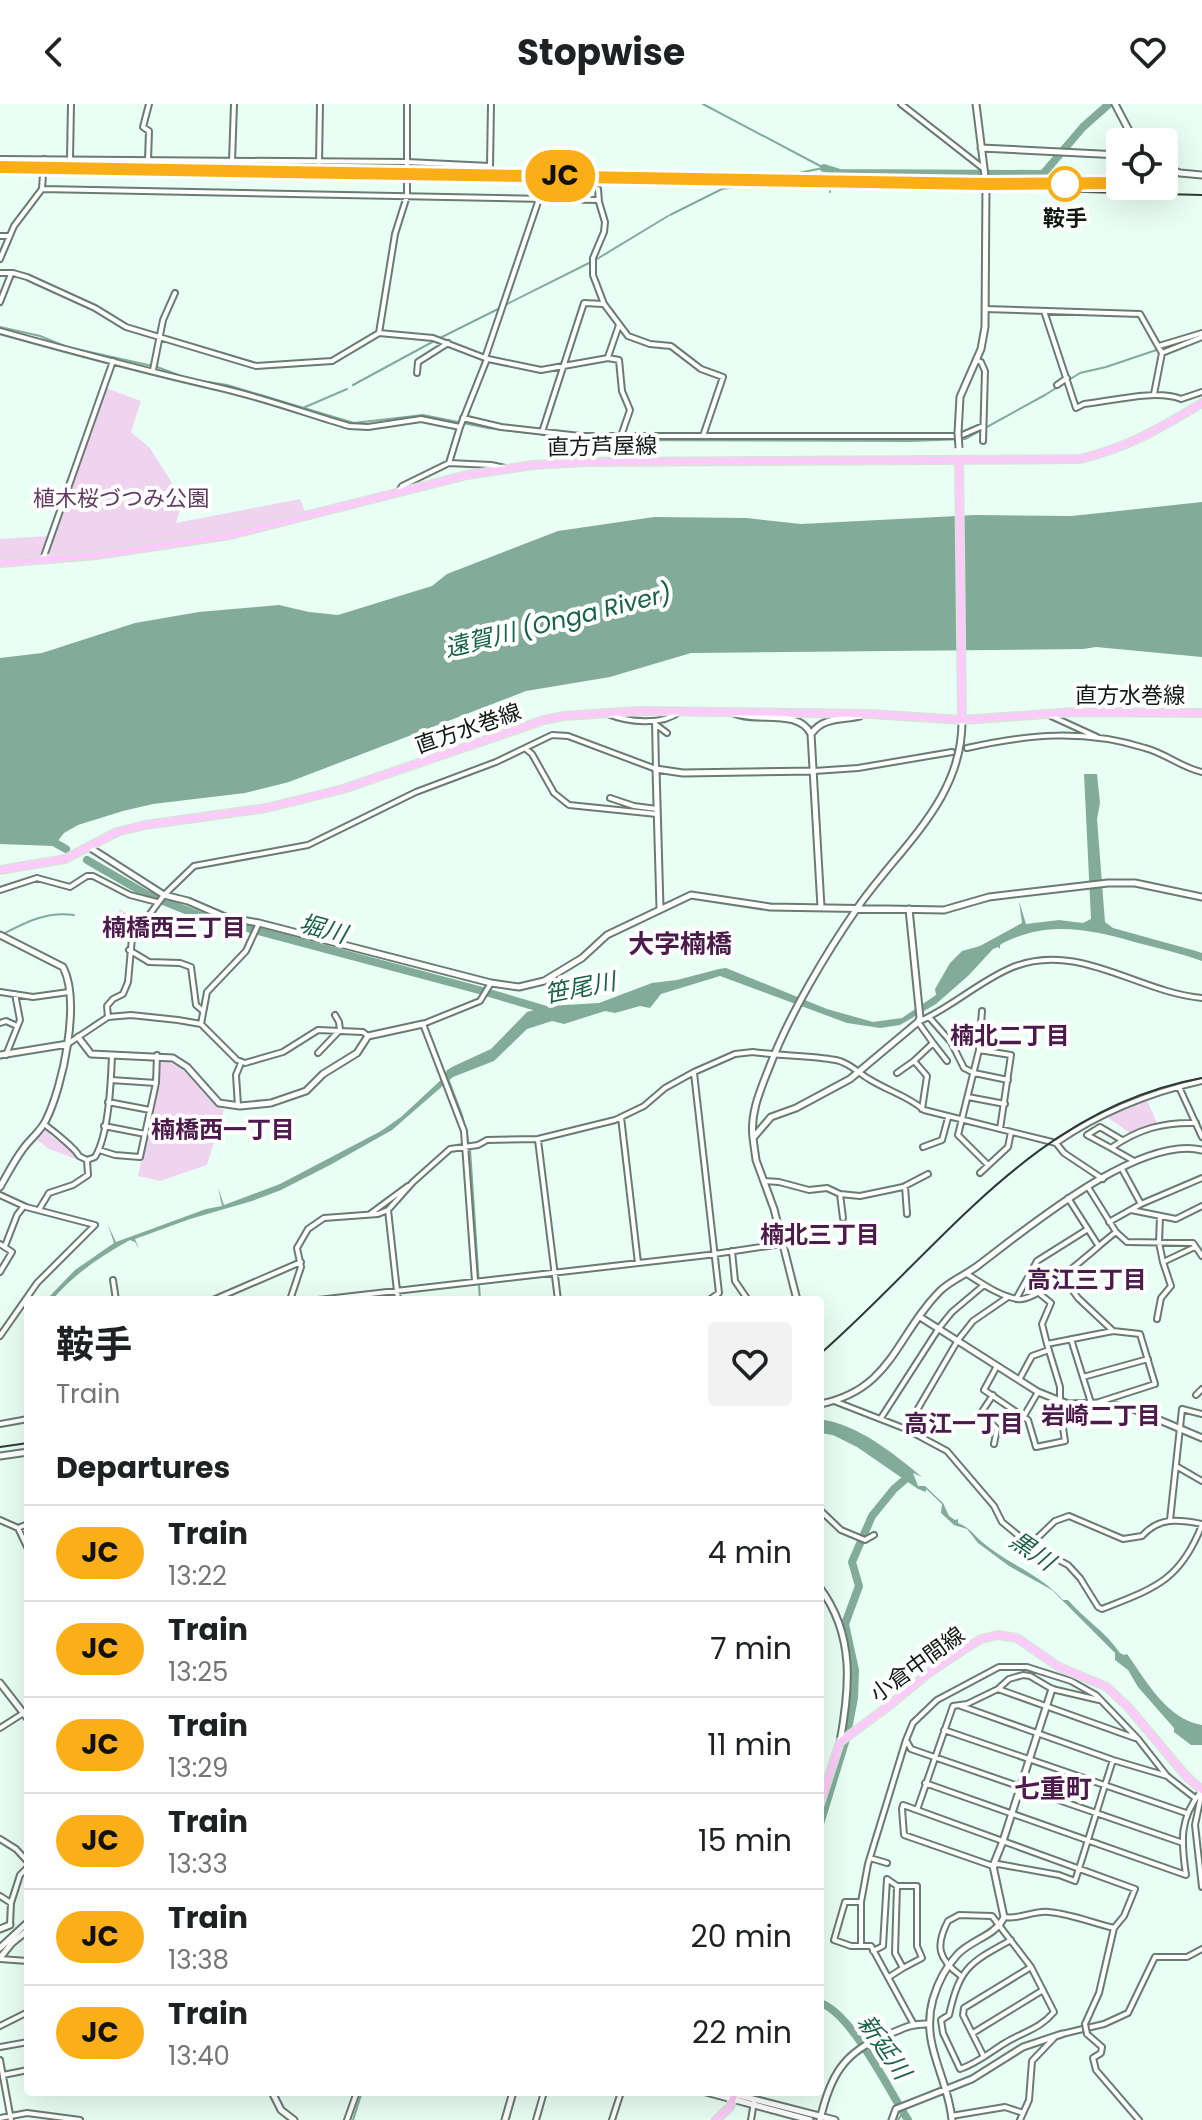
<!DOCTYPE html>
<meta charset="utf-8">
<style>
body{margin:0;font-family:Poppins,"Noto Sans JP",sans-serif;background:#f2f2f2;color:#202124;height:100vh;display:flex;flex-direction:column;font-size:30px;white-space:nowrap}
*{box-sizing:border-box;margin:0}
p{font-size:26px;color:#757577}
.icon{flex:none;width:44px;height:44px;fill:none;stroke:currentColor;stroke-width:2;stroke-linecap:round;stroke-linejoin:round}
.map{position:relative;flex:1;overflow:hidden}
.details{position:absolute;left:24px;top:1192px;width:800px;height:800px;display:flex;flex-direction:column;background:#fff;border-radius:8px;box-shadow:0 8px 32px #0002}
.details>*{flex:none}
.badge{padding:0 16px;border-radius:26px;font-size:28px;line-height:52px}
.tools{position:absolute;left:1106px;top:24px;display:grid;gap:16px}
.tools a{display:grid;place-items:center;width:72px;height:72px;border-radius:8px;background:#fff;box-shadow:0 8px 32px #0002;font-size:40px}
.map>.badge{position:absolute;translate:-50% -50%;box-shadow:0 0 0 4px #fff}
h2{padding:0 32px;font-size:30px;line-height:72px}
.round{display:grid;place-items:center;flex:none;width:84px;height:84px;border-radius:8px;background:#f2f2f2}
.head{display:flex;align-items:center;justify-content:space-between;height:136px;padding:0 32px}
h1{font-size:38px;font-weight:700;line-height:60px}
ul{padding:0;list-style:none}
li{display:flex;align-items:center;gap:24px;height:96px;padding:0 32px;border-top:2px solid #e0e0e0}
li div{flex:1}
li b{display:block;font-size:30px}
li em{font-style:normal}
li .badge{min-width:88px;font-weight:700;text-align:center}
header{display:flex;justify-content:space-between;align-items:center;height:104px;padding:0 32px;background:#fff;font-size:36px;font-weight:700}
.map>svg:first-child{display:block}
</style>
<header><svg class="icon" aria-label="back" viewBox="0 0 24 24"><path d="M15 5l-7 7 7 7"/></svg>Stopwise<svg class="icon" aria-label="heart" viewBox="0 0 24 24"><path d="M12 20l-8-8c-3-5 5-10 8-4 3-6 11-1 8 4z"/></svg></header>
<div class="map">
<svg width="1202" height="2016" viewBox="0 0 1202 2016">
<rect width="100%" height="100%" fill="#e9fef4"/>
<!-- green -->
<path fill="#f0d4ef" d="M106,284L141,297L131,328L150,344L177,387L185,391L176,419L300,395L306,410L233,428L119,446L50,452L48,447Z
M48,432L39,453L0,456V435Z
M120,805L140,818L128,837L114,835L116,829L113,815Z
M162,956C191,962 200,994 224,1006L207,1061L160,1077L138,1072Z
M1146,994L1157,1019L1130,1029L1104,1011Z
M44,1023L53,1034L73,1045L76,1055L49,1045L36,1035Z"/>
<!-- water -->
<path fill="#82ac99" d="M1202,398V553L1096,543L1083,545L691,549L610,573L526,587L289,678L245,689L153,700L123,707L78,721L64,729L54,742L0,740V554L42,549L135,519L199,508L279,501L309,508L338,511L432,482L447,470L558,427L654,413L747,414L801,420L976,411L1072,412Z
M1084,670H1097L1100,699L1097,715L1105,818L1113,824L1196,847L1202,849V857C1182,850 1162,845 1142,840C1094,826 1050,815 1003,839L1000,841V845L998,843L993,845L969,871L936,900L900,921L880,924L847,919L720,872L661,890L650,904L640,902L615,909L605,907L564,920L552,917L527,925L494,957L453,973L392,1026L330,1061L281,1086L252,1097L190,1115L135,1135L139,1145L135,1138L130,1136C100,1153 75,1169 52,1196H46L75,1166L114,1139L108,1121L116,1138L206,1105L222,1102L218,1084L224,1101L280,1080L381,1027L401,1013L443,974L447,966L454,962L491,945L527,908L549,902L599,899L652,879L677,876L719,865L726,864L827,905L873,918L902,914L936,891L935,885L950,859L962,847L980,842L1022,819L1019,797L1026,820L1059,816L1083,819L1091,815Z
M820,1315C859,1321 893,1349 922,1373L913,1369L918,1382H925L943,1399L949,1412L955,1416L958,1415V1419C970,1424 973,1430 982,1438C1008,1460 1040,1470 1063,1496H1068C1084,1515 1105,1527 1120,1549L1124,1551L1127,1550C1146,1576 1166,1615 1202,1621V1641H1191L1174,1628V1624L1138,1583L1128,1566L1115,1556V1549L1052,1486L1009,1462L978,1439L967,1425L954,1421L941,1409L942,1400L926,1385V1388L918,1385L857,1343L833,1331L820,1329Z"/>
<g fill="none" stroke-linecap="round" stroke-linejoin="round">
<!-- stream -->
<path stroke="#82ac99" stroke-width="2" d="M703,0L824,64
M738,83L749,82L755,70L789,71L823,64
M830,88L832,68
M670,111L722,85L736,83
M597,155L668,112
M505,201L591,158
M0,223L40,232L67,243L157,263L189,275L227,281L354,319L423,311L488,324L589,336L910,337L965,335L1045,291L1080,269L1106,263L1186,236
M440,234L500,204
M353,281L436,236
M303,304L347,285
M3,830C26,818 47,807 74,811
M449,977L462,1011L470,1045L480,1196
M353,2016L362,1988
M898,2016L903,2008"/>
<!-- river -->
<path stroke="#82ac99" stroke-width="8" d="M824,64L840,69L1043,70L1083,23L1109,0
M48,735L66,745
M87,756L146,790L198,811L479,886L550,907
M820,1720L846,1635L854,1594L855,1566L845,1520L859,1482L852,1458L872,1412L894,1385L909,1372
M820,1899C851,1908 890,1988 908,2016"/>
<defs>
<path id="minor" d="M901,0L984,65
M0,55L407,58L490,62L491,0
M70,55L71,0
M148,56L149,27L143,23L149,0
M232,58L234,0
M319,59L320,0
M42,85L598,96
M598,85L599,98L605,118L604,128L593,154V171L604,200L628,232L650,240L671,242L701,265L723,273L703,332
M0,132H8
M0,155L14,122L42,85L44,55
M0,169H13L27,173L95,204L126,223L256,262L332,257L379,229L433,234L485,254
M0,198L11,170
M985,205L1140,210L1162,249L1154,290
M1044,207L1076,304L1084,300C1112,297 1155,285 1181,295L1202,288
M0,227C75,248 150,268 225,285C267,295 308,310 349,322L368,323L421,315L460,323
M379,229L395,130L407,92V0
M1159,242L1202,229
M1162,249L1202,233
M608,253L619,221
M488,255L541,266L608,254L619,256L622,287L630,306L621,332
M976,256L981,258L985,267L983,337
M153,266L163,216L175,189
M417,269L418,258L448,239
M1057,281L1067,274
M463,314L501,323L580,332H960L983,322
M542,328L584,199L603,200
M449,359L460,323L487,255L485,254L539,95
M399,387L402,382L449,359L491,361L505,364
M43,455L113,257
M608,610C627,618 662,622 679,608
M1051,612L1097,633
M655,620L667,629
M967,644C1029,630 1084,625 1145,644C1165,649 1182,664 1202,668
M526,645L532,650L554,689L569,701L657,710
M814,667L858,664L952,648
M610,694L634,702L657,705
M0,786L37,774L70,783L87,772H93L130,791L157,798
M129,846L149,858L180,859L191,863L196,901L203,907
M0,888L33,893L69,888
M108,913L107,902L113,895L123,890L128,878L132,834L164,791L194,762L308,741L416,688L496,658L552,631L568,632L656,665L655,617
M929,913L951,938L964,964L974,969L1008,976
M0,919L6,917L17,922
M201,920L207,888L246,847L259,819
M69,939L108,913L131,911L178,916L201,920L237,956L245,959L283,948L318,926L363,928L368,932
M933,939L947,957
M979,946L982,907
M318,949L340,926L339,918L335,911
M6,951L20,916L15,890
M914,957L933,939L918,918C951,904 979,877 1013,863C1079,837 1137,888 1202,894
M694,969L719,1189L709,1196
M897,969L914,957L927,972L922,1005
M111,976L156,979
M1179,983L1202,1033
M968,993L1005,1000
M108,998L150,1006
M238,1002L236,971L241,959
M621,1013L638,1159
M44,1020C52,1026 76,1045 79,1052L87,1056L95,1053C109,1030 111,978 112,951
M104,1022L145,1030
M538,1036L558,1196
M1056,1039C1101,1008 1148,989 1202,977
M923,1043L942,1036L948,1014
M1111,1044L1087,1031L1100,1023L1122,1036
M99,1046L115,1051L140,1053L156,979L157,951
M1134,1057L1111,1044C1138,1025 1163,1018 1196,1019
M988,1061L958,1031L979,946L1011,951L1000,1025
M1122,1065L1141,1100
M980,1069L1008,1043L1011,1028
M764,1077L779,1078L809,1086L827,1084L840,1090L860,1092L903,1083L928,1070
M905,1082L907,1110
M1088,1083L1116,1128L1127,1138L1193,1139L1202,1152
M840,1090L843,1114
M0,1091L26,1103L95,1121L37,1179L0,1232
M1068,1094L1098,1141
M40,1104L49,1089L73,1081L88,1071L87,1056
M388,1106L398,1196
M1131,1106L1176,1115L1202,1102
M370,1110L408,1082
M1160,1112L1159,1139L1163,1158
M1109,1118L1141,1100L1202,1074
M0,1140L12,1148L0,1168
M5,1142L17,1111L24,1102
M732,1147L735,1177L748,1196
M967,1170C981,1179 1001,1193 1018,1195C1038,1199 1097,1142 1116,1128
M1062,1172L1078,1194L1112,1226
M113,1176L116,1196
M475,1177L464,1027L423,920L480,897L491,879
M1040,1190L1051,1199L1042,1220L1047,1240
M1016,1195L1037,1157L1088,1125
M213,1196L301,1158
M262,1196H265
M290,1196L301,1163L297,1144L308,1125L324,1114L378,1110L388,1106L413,1078L450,1045L478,1041L487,1036L538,1035L615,1016L644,1002L665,984L694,968L735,950L753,948C780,952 809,951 836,956C850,959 857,968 869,975C888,987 908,992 924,1006L1056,1039L1064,1049L1103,1075
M318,1196L708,1151L781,1140
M1157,1215L1161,1194L1171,1182L1163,1158L1195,1143
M1071,1235L1091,1299
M997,1262L984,1286L1028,1316L1036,1343L1065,1337L1060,1304V1283L1047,1240L1113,1227L1140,1230L1155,1280L1099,1298
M1083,1273L1148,1255
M1019,1276L1032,1252L1049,1246
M993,1291L981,1309L997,1325L994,1340
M1196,1291L1202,1285
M834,1297L906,1325L947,1347L994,1402L1002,1418L1030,1441L1068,1461L1080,1474L1098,1503L1102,1505C1155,1484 1180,1477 1202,1421
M1024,1312L1038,1288
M881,1314L939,1224L952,1208L984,1181
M0,1320L28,1315
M906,1325L958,1236L973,1217L1008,1193
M1176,1362L1202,1377
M820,1406L841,1426L865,1436L874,1431
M0,1416L18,1424L28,1445
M1170,1416L1182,1305L1202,1310
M18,1424L28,1420
M1030,1441L1055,1417L1069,1412L1123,1435L1142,1432C1159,1413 1178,1415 1202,1420
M998,1585L1135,1634
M961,1602L1113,1656L1167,1672L1195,1694
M0,1624L22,1610
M944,1626L1186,1709
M906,1636L868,1760L861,1798H845L834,1836L851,1842H871L913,1919
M1167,1672L1138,1635L1096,1591L1071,1577L1027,1563H999L937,1596L913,1619L906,1636L911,1645L1183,1739
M925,1679L1186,1771C1181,1737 1179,1714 1202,1686
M1202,1687L1195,1721L1202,1783
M917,1706L953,1602L967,1600L998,1585L1009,1575L1023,1571L1030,1572L1052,1585L1099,1596
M0,1735L16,1745L28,1758
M870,1754L887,1759
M897,1782H917V1842L922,1854L903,1864
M0,1792L11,1799L10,1821
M11,1799L20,1771L28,1763
M1004,1813C1019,1816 1034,1806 1049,1808C1071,1810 1093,1819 1114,1824
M861,1841V1798
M873,1847L883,1842L887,1775L897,1782L895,1849L903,1864L889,1873
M0,1855L28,1857
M961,1872C938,1855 935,1842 948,1817L959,1811L992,1812L1031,1863L1054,1908C1040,1925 1023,1928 1005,1939C990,1948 978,1959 960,1965L943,1929L941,1916L949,1911C960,1863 969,1859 1011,1836
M1085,1920L1099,1889L1114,1824L1124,1812L1135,1785L917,1706L903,1701L902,1705L904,1731L993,1762L998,1760L1059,1771L1075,1777C1088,1737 1100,1696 1113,1656
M0,1922L28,1908
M973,1929L1043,1886
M1062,1930L1104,1920L1128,1909L1155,1853H1187L1202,1845
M1087,1930L1102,1943L1101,1949L1093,1954L1096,1966L1139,2016
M0,1943L28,1938
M984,1953L963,1911L964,1904L1031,1863
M0,1956L11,2016
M3,1971L28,1966
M951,2012L1005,2003L1023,2009
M0,2014L27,2009L80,2016
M347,2016L357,1988
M536,2016L544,1988
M612,2016L621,1988
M751,2016L754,1998
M1020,2016L1029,1996L1032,1957L1054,1934"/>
<path id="tertiary" d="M1115,0L1135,38
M981,44L1120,51
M1164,63L1180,69L1202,71
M958,329L960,293L981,245L985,223L986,80L976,0
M734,609C757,619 798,604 811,630L821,803
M812,629C823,613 843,616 860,612
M89,743L164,791L188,797L225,813L259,819L491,879L519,883L544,877L582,854L607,831L691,791L770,803L944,806L989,793L1108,779H1135L1202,793
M660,804L656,665L683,669L814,667
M0,831L63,863C81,898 63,982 46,1016C41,1027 30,1035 23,1045C14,1057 7,1071 0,1083
M78,933L91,950L173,954L187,963L219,999L240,1002L271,999L306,987L323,970L357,949L368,932L423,920
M0,951L68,940
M753,1034C750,1009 760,987 769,964C789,911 826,849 858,803C900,743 963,695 962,616
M797,1196L774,1105L756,1056L753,1034L771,1013L796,1004L850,975L918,918L920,914L909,805
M920,1213L1038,1288L1068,1300L1098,1299L1131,1304L1202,1334
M820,1300C892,1286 896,1231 940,1187C951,1176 968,1170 980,1160C1029,1123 1139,1031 1202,1046
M0,1352L28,1348
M820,1484C855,1531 850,1584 840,1638
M0,1825L10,1821
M0,1844L28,1818
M0,1854L12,1839L28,1826
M706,1988L810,2016
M726,1988L835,2016
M505,2016L513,1988
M820,2016C830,1972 844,1947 887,1931C902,1925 911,1919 929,1920
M892,2016L896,2005L972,1975L1023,1943L1062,1930
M952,2016C948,1972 920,1941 933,1895C938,1878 945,1864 957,1851C970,1836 996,1832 1004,1813L993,1762L1003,1737L1052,1585"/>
<path id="secondary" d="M0,1579L28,1615
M272,1988L281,2006L294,2016"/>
<path id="primary" d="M959,356L962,616
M0,459L97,451L230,431L467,371L533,361L585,358L1080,355C1129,343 1159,325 1202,299
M0,766L65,755L117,728L145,721L266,704L343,685L544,616L564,612L639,607L870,610L962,616L1074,608L1202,609
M820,1700L840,1638L890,1601L930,1568L963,1546L981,1535L998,1531L1017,1534L1059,1563L1107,1583L1128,1603L1186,1672L1202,1686
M716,2016L730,2003L735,1988"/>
</defs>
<!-- minor casing -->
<use href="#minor" stroke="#697b73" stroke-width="8"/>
<!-- tertiary casing -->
<use href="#tertiary" stroke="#697b73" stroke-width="9"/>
<!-- secondary casing -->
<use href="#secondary" stroke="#697b73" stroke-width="9"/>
<!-- primary casing -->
<use href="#primary" stroke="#dedfde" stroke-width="10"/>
<!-- minor -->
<use href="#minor" stroke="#fff" stroke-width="4"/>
<!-- tertiary -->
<use href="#tertiary" stroke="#fff" stroke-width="5"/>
<!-- secondary -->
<use href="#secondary" stroke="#fff" stroke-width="5"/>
<!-- primary -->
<use href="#primary" stroke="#fdcafb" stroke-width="6"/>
<!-- tram -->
<path stroke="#2f3934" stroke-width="2" d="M820,1250C941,1144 1034,1004 1202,974
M0,1343L28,1339"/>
<!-- rail -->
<path stroke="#2f3934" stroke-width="2" d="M0,67L892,83L1202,91"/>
<defs>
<path id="minor-bridge" d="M1085,1920L1087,1930"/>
<path id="tertiary-bridge" d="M958,329L959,344"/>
</defs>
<!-- minor-bridge casing -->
<use href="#minor-bridge" stroke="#697b73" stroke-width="8" stroke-linecap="butt"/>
<!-- tertiary-bridge casing -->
<use href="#tertiary-bridge" stroke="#697b73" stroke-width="9" stroke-linecap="butt"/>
<!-- minor-bridge -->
<use href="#minor-bridge" stroke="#fff" stroke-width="4"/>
<!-- tertiary-bridge -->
<use href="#tertiary-bridge" stroke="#fff" stroke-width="5"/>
</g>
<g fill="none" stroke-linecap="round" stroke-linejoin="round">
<defs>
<path id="line" d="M0,63L986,80L1120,79"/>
</defs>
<!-- line casing -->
<use href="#line" stroke="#fff" stroke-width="18"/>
<!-- line -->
<use href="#line" stroke="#faaf18" stroke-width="12"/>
</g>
<!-- markers -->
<circle fill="#fff" stroke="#faaf18" stroke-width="4" cx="1065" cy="80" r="16"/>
<g text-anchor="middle" stroke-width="8" stroke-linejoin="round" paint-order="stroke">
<!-- stop labels -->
<g font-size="22" font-weight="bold" fill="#111915" stroke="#fff">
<text x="1065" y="122">鞍手</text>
</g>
<!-- street labels -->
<g font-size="22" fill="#111915" stroke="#fff">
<text transform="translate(602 342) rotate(-1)" y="8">直方芦屋線</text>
<text x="1130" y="599">直方水巻線</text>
<text transform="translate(468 624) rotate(-19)" y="8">直方水巻線</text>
<text transform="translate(917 1560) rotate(-36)" y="8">小倉中間線</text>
</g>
<!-- park labels -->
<g font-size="22" fill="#633a62" stroke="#fff">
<text x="121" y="402">植木桜づつみ公園</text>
</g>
<!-- water labels -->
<g font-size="24" font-style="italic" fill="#186249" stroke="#fff">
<text transform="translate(558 517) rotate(-14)" y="8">遠賀川 (Onga River)</text>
<text transform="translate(323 825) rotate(15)" y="8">堀川</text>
<text transform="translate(580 884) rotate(-11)" y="8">笹尾川</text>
<text transform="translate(1032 1447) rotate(34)" y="8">黒川</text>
<text transform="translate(884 1943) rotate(55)" y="8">新延川</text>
</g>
<!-- neighbourhood labels -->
<g font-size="24" font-weight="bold" fill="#4c1b4c" stroke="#fff">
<text x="174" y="832">楠橋西三丁目</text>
<text x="1010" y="940">楠北二丁目</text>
<text x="223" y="1034">楠橋西一丁目</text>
<text x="820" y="1139">楠北三丁目</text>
<text x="1087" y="1184">高江三丁目</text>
<text x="1101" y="1320">岩崎二丁目</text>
<text x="964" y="1328">高江一丁目</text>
</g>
<!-- quarter labels -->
<g font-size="26" font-weight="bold" fill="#4c1b4c" stroke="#fff">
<text x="680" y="849">大字楠橋</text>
<text x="1053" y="1694">七重町</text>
</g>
</g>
</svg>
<div class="tools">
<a><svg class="icon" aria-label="locate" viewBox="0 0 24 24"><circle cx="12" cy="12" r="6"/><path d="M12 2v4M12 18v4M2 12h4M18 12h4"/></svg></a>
</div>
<b class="badge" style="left:560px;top:72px;background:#faaf18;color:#111">JC</b>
<section class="details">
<div class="head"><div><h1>鞍手</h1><p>Train</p></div><a class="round"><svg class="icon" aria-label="heart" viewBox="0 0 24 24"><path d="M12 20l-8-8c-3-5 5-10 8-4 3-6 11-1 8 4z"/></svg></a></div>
<h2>Departures</h2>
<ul>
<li><span class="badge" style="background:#faaf18;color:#111">JC</span><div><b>Train</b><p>13:22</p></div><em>4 min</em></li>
<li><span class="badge" style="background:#faaf18;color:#111">JC</span><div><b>Train</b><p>13:25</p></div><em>7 min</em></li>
<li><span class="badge" style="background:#faaf18;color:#111">JC</span><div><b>Train</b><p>13:29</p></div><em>11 min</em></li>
<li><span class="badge" style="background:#faaf18;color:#111">JC</span><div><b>Train</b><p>13:33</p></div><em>15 min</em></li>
<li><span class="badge" style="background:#faaf18;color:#111">JC</span><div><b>Train</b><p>13:38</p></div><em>20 min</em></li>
<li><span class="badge" style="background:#faaf18;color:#111">JC</span><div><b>Train</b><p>13:40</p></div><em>22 min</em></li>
</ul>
</section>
</div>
